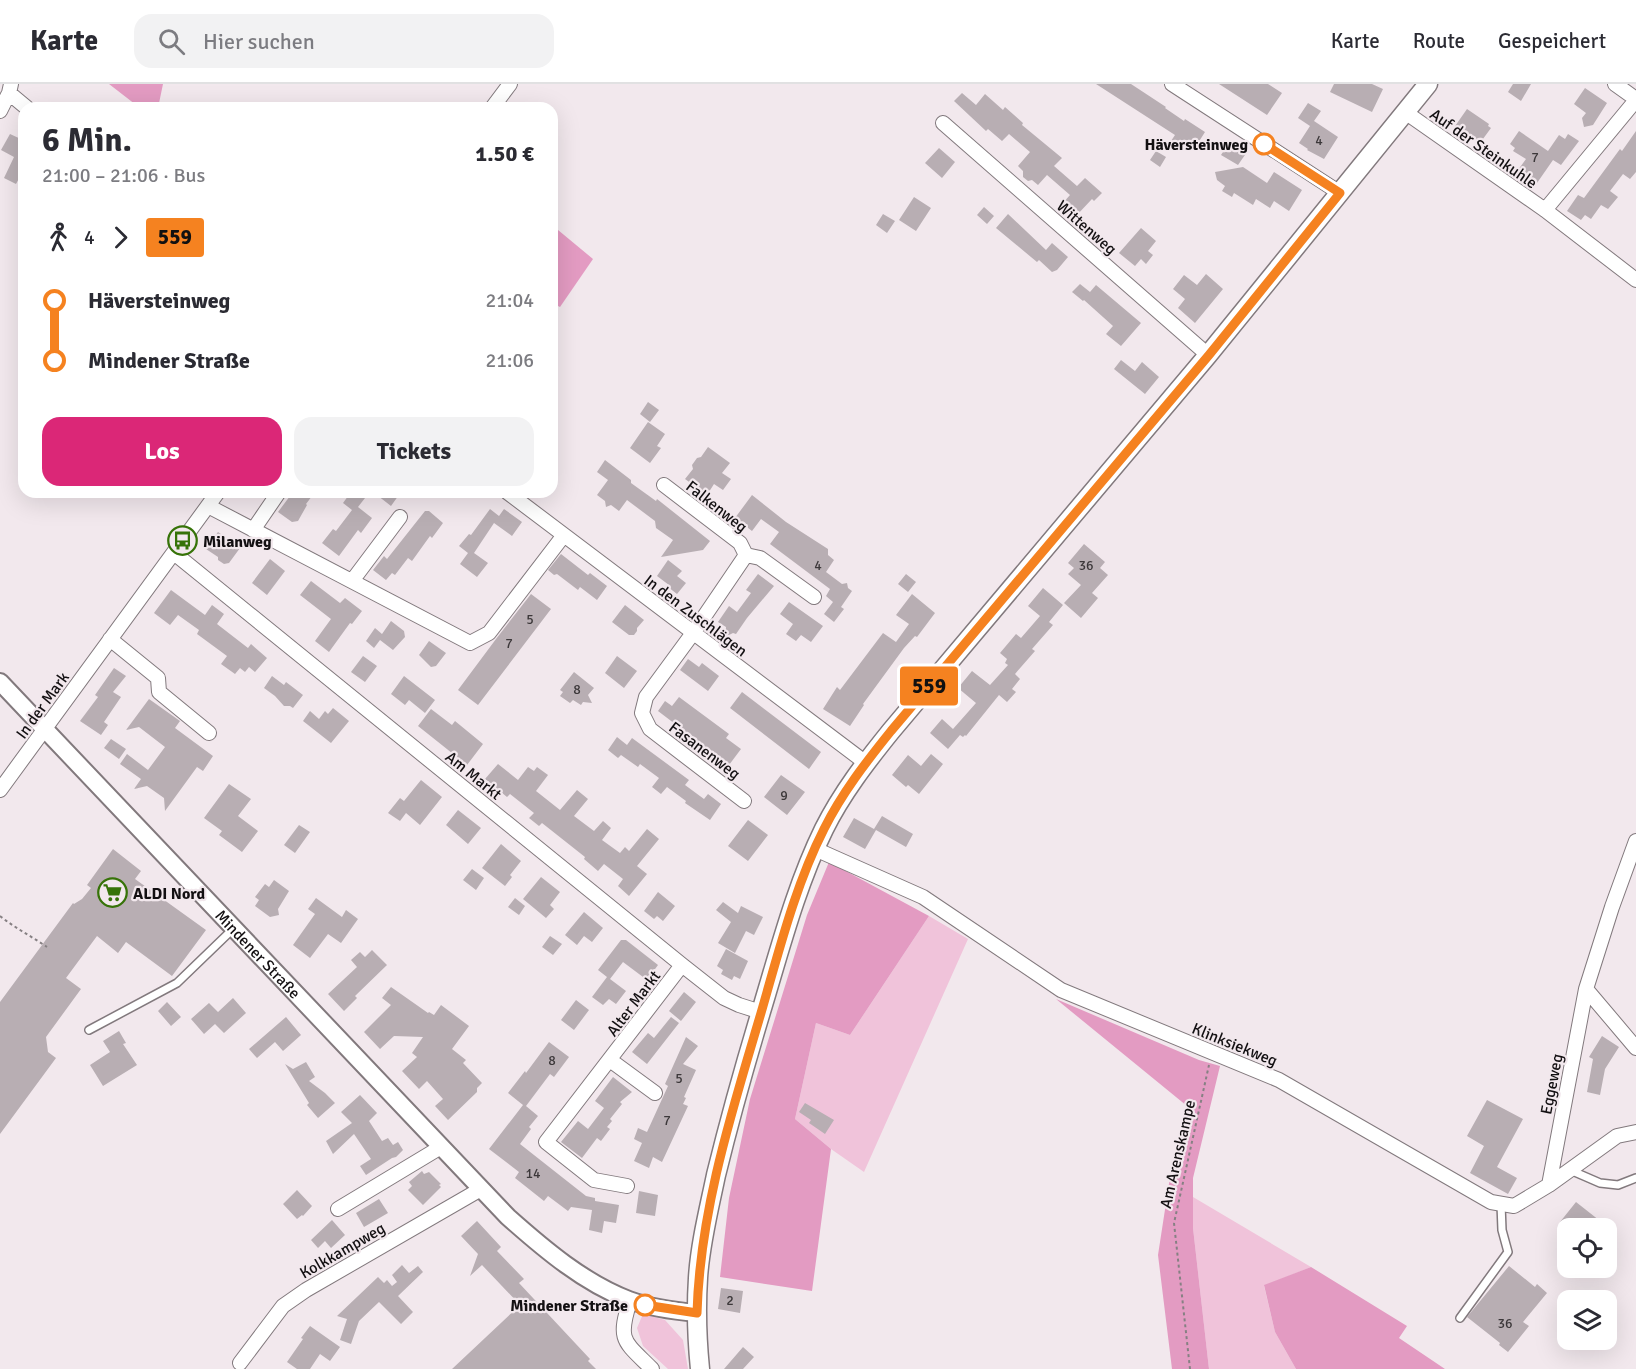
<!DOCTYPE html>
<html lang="de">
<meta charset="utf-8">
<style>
body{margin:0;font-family:Signika,sans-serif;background:#f2f2f3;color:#2b2b33;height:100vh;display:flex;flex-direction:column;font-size:22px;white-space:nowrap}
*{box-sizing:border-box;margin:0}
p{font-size:20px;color:#7c7c81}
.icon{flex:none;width:33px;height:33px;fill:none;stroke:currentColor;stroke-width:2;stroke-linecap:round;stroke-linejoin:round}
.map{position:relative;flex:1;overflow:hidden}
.drawer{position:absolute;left:18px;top:18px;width:540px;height:396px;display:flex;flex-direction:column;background:#fff;border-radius:18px;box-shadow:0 6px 24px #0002}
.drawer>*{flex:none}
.badge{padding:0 12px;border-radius:4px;font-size:21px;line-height:39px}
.controls{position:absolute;left:1557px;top:1134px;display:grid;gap:12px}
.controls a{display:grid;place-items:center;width:60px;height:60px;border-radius:12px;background:#fff;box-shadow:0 6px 24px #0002;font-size:30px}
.map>.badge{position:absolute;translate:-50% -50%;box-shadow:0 0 0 3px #fff}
.legs{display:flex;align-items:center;gap:9px;height:66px;padding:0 24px;font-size:20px}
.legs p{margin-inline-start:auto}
.overview{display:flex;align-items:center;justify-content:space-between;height:102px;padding:0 24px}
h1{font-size:33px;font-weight:700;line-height:45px}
.primary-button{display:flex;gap:12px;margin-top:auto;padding:12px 24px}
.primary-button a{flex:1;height:69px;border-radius:18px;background:#db2777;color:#fff;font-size:24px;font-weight:700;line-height:69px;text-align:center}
.primary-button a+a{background:#f2f2f3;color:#2b2b33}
ul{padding:0 24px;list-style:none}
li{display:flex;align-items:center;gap:21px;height:60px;font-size:22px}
li i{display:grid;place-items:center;width:9px;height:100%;margin:0 8px;background:currentColor}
li i::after{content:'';width:15px;height:15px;margin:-8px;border:4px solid;border-radius:50%;background:#fff}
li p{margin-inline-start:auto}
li:first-child i{background:linear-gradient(#0000 50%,currentColor 0)}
li:last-child i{background:linear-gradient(currentColor 50%,#0000 0)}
header{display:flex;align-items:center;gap:36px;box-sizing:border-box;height:84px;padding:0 30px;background:#fff;border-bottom:2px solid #e1e1e2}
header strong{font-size:28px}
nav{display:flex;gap:33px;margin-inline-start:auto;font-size:21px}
.search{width:420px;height:54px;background:#f2f2f3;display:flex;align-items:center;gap:15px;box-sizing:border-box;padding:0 21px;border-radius:18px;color:#7c7c81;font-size:22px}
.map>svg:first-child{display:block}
</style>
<header>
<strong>Karte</strong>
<div class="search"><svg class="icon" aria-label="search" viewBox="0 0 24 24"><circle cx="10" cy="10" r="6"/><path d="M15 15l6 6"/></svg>Hier suchen</div>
<nav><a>Karte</a><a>Route</a><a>Gespeichert</a></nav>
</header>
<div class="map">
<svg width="1636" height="1285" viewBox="0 0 1636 1285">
<rect width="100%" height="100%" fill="#f2e8ed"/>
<!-- green -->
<path fill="#f0c3da" d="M929,832L968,855L864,1088L831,1065L795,1035L816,939L850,951Z
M1193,1113L1311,1183L1264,1202L1275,1248L1296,1285H1209L1193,1144Z
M643,1230L665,1236L683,1256L688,1285H668L643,1262L637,1244Z"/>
<!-- forest -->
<path fill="#e39bc2" d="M109,0H163L158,24H140Z
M552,141L593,175L560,223L552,219Z
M829,778L929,832L850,951L816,939L795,1035L831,1065L812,1207L720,1193L729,1114L750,1015L807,831Z
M1056,915L1199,976L1220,982L1193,1094V1144L1209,1285H1172L1158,1171L1170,1093L1187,1022Z
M1311,1183L1407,1242L1399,1254L1445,1285H1296L1275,1248L1264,1201Z"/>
<!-- building -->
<path fill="#b8aeb3" d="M1096,0H1131L1166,23L1165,24L1184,37L1185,35L1205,48L1193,67L1185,62L1181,68L1169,60L1175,51Z
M1219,0H1268L1282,9L1267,31Z
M1334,0H1372L1383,5L1372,28L1330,8Z
M1513,0H1531L1521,17L1508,8Z
M1585,4L1607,19L1593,41L1584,43L1582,34L1586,29L1574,20Z
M962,9L976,21L985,10L1003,26L1005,23L1023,39L1022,41L1062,74L1054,82L1077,102L1085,94L1102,109L1094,117L1092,115L1076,132L1062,120L1070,111L1047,91L1038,101L1032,96L1028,97L1023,93V87L1018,82L1030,68L1009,50L1002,57L988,45L986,47L954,17Z
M1308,19L1321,27L1314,37L1338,53L1324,75L1307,66L1308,65L1299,59L1310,42L1298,34Z
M1467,25L1489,40L1488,42L1491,44L1480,59L1466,49L1463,52L1453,45Z
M1519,47L1548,67L1559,51L1565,55L1568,50L1579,57L1561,81L1553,76L1537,99L1518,86L1526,75L1513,67L1515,64L1510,60Z
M1636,47V88L1630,95L1623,90L1610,107L1618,113L1608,125L1601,121L1591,135L1585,131L1581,136L1567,127L1578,111L1584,114L1620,65L1622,67Z
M10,50L23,56L24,54V85L16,100L4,94L14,73L1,66Z
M1230,57L1247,68L1238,81L1221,71Z
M939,64L955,78L942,94L925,79Z
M1156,67L1166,73L1160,83L1150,76Z
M1243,83L1267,99L1274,88L1302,106L1289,127L1274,117L1270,124L1256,115L1253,121L1234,109L1232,113L1222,107L1225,102L1217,96L1215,88Z
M914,113L931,124L916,147L899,136Z
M984,123L994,132L987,140L977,131Z
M883,130L895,137L887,149L876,141Z
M1008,130L1046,166L1052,159L1068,173L1057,186L1052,188L1039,176L1037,178L996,144Z
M1141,144L1156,157L1148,167L1153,171L1146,180L1141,175L1135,182L1119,169Z
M1206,190L1223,205L1195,239L1178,224L1185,215L1173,205L1184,191L1197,201Z
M1080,200L1090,208L1096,201L1141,239L1121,262L1106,250L1113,242L1084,216L1083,217L1072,208Z
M1121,276L1135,287L1142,278L1159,293L1145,310L1114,285Z
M648,318L659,326L650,338L640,330Z
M648,338L665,350L657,362L661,364L650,379L630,364Z
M708,363L730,379L722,389L731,395L723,406L714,400L707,411L685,395L693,385L692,381L697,374L701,373Z
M605,376L631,396V399L656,417L657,415L710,457L703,466L661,473L673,456L656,444L655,437L627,416L619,427L611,421L606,423L605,417L597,411L608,396L597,388Z
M293,408H315L306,420L307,421L298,437L292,438L278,428Z
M351,408H356L365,414L358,423L372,434L361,449L358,446L339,472L322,459L333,445L336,447L352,426L343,419Z
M373,408H401L391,422Z
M752,411L786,438L828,465V471L834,476L826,488L842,500L847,499L848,504L852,507L841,523L844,525L834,538L824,530L833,518L826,512L830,505L770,460L779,448L761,435L752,447L735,434Z
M490,425L499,432L504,425L522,438L512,452L494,439L474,469L488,479L477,493L460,480L468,469L459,462L469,450L471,451Z
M425,427H429L443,439L432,454L430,452L412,477L408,474L395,491L392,489L386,496L373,486L384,472L387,475Z
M218,448L240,464L229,479L224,480L218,476V473L206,465Z
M1084,460L1105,478L1100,484L1108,491L1092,509L1098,514L1081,534L1064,519L1081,501L1068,490L1074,484L1068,479Z
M561,470L588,491L590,489L607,502L597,516L580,503L578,506L557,490L554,491L548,486Z
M270,475L285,487L267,511L252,499Z
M668,476L682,487L677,492L686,499L677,510L668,503L669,501L657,492Z
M758,490L774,502L747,534L736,550L733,549L725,553L726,543L718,538L729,522L737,528L751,509L746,506Z
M906,490L916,498L908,508L898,500Z
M311,497L340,519L345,514L362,527L352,540L350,539L329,568L315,557L331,535L300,511Z
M1043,504L1063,521L1049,538L1053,541L1032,565L1035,567L1015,590L1020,595L1012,605L1016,608L1007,618L999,611L966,652L965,651L963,653L960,651L948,665L930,649L942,635L953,645L976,619L958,604L972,587L990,601L1008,581L1005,579L1007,575L1000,569L1016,550L1021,554L1040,532L1028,522Z
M171,506L205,531L212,521L224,530L217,540L248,564L251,560L267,574L255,588L249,583L245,588L240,584L235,590L221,580L227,572L197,550L199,546L178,531L170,541L154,529Z
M531,510L551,525L478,621L458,606L496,555Z
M912,510L935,529L917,553L915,552L904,564L863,620L864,621L850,642L823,625L837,603L840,606L883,549L896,558L909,540L896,531Z
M789,518L823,542L811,558L801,551L796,557L786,550L793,540L780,530Z
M625,521L644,536L637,544V547L634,551H629L612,538Z
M391,537L404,547L405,553L393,566L380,556L374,564L366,557L375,544L382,550Z
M429,557L446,569L436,582L431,583L419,571Z
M363,572L377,582L365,598L351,588Z
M617,572L637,587L624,604L605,589Z
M688,575L699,583L702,579L719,592L708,607L680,586Z
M114,584L126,592L113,608L121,613L104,638L108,641L101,651L80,637L98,613L95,611Z
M574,588L594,604L588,611L592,619L583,618L581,621L573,616L570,619L560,612L563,608L560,606Z
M272,592L284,601L286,598L303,611L293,624L290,622H284L275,612L264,604Z
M404,592L435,616L425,629L409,616L405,621L391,610Z
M742,608L821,668L809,685L730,624Z
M679,613L729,650L726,654L741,665L729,681L658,627L665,617L672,622Z
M149,615L180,637L175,644L213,672L203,687L197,683L165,727L164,714L147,702L134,705L141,695L120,680L127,670L148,686L165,663L139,643L126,646Z
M333,624L349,637L331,659L303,637L310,627L319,635L325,627L328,630Z
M431,625L452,641L455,637L483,660L467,681L418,642Z
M617,653L627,661L632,654L689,696L685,701L704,715L708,710L721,720L710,736L685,719L686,717L667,703L661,710L652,703L659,694L640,680L638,683L621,671L618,674L608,666Z
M111,655L126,665L119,675L104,664Z
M931,670L943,680L919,710L908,701L906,703L892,691L908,671L921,682Z
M498,680L518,696L528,683L534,687L537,683L548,691L536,707L560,726L577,706L588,715L574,732L594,747L603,737L611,744L602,756L620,769L625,763L629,767L647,745L659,755L637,782L647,790L629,812L618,802L623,795L604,780L598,787L584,775L585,773L542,739L539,742L529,734L534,729L510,710L507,713L485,695Z
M781,691L805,708L787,731L764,713Z
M421,696L442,713L420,741L406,729L400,737L388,729L400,714L404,717Z
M229,700L251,715L238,732L258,747L242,768L219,751L222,747L204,734Z
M458,726L481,744L468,760L446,741Z
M882,732L913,750L906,763L876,746L865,765L843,753L854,734L874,745Z
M748,736L768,751L748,777L728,762Z
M299,741L310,748L295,769L284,761Z
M501,760L521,777L510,791L512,793L505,802L482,784Z
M113,765L141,787L135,795L206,846L172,892L126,858L118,869L97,852L66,894L81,905L46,953L48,968L56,974L0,1050V918L73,819L74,820L82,815L91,804L87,801Z
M472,785L484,794L476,806L463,796Z
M541,793L560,808L550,821L554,825L546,834L523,815Z
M274,796L289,807L278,825L279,831L270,833L255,822L259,816L255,813L265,800L269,803Z
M658,808L675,822L663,837L657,832L654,835L644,827Z
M316,814L342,833L346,826L358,835L341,859L328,850L310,874L293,861L315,830L308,825Z
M515,814L525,822L519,831L508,823Z
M723,818L738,829L741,822L763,833L754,851L746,847L735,869L718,859L731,838L716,826Z
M584,828L603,844L592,858L584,852L577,861L565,851Z
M550,852L562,860L553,871L542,863Z
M621,856H626L658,881L647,896L623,878L610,895L626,907L616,920L609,915L603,921L592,913L607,893L598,886Z
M726,865L748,877L740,895L734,892L732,896L721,890L723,886L717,882Z
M372,866L387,881L355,912L357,914L344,927L328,910L357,883L351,876L360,868L365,873Z
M391,903L428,929L429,928L434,931L441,921L469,942L452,965L466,976L463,979L482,999L477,1004V1008L448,1036L435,1022L443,1015L427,997L419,1005L402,987L417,973L412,969L423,953L394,952L380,965L364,948L391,921L382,914Z
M684,908L696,918L681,937L669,927Z
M233,914L246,929L224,949L215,940L204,950L191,935L209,919L218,928Z
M576,916L589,926L574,946L561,936Z
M167,918L181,933L171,942L158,927Z
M286,933L301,951L283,967L275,958L257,974L249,965Z
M671,933L679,939L647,980L632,968L648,949L654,954Z
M119,947L126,959L123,960L137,981L103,1002L90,981L110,968L103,957Z
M1602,952L1619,963L1605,985L1600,1011L1587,1008L1593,975L1589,973Z
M686,953L698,962L683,980L696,986L684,1013L686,1014L683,1020L688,1022L662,1078L653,1073L649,1084L634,1077L642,1059L634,1055L638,1044L647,1048L668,1002L665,1000Z
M549,958L569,973L554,993L550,990L526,1022L538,1032L529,1043L531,1045L520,1060L586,1112L595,1114V1117L619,1121L616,1139L604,1137L602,1149L589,1146L592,1126L571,1123L568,1127L548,1112L544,1117L515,1094L519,1088L489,1065L523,1021L508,1009L525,987L526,989Z
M306,978L315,993L309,997L325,1009L335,1019L318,1034L307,1021L309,1019L285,980L293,985Z
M613,993L632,1008L620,1018L622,1020L610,1035L612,1037L607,1043L610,1045L601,1057L597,1054L582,1074L561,1058L578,1037L588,1045L604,1024L595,1017Z
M360,1011L377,1029L369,1037L382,1057L388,1054L393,1061L398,1058L403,1066L396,1073L392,1074L366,1091L360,1082L371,1075L354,1050L333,1070L326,1057L352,1039L341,1028Z
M1487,1016L1523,1035L1497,1083L1517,1094L1508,1110L1470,1089L1484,1062L1467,1052Z
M805,1019L834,1036L825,1050L809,1039L811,1036L799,1028Z
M422,1087L424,1090L429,1088L441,1100L439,1101L441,1103L423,1121L408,1106L412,1102L409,1098Z
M297,1106L312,1122L303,1132L302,1131L297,1135L283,1120Z
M639,1107L658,1111L655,1132L636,1129Z
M379,1115L388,1129L364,1143L356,1129Z
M1576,1118L1609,1144H1567L1560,1138Z
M332,1136L345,1151L331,1164L325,1157L318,1164L311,1156Z
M477,1137L501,1163L497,1167L524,1195L519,1199L590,1275L588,1277L596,1285H452L520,1221L482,1181L470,1192L478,1170L461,1152Z
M402,1181L409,1189L418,1182L423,1188L398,1212L413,1228L401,1240L379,1218L359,1237L351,1260L340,1256L347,1235L337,1232L378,1193L384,1199L387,1196L392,1202L397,1198L392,1191Z
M1509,1182L1535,1203L1537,1200L1547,1209L1523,1238L1529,1242L1508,1268L1499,1261L1500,1259L1467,1233Z
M721,1204L743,1207L740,1229L718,1225Z
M310,1242L340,1263L330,1277L320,1270L310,1285H297L287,1278L303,1255L301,1254Z
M743,1263L754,1273L743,1285H724Z"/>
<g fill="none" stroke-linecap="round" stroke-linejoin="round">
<defs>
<path id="service" d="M89,946L177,899L234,844
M1570,1086L1600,1099L1618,1101L1636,1094
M1460,1234L1508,1168L1502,1146L1501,1120"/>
<path id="minor" d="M1172,0L1340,109
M1615,0L1636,15
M9,9L27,24
M492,24L510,0
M0,27L9,9L11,0
M1405,28L1545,126L1636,196
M943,39L1208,271
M1545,126L1636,16
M664,401L740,459L746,471L760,474L814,513
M507,408L866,679
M208,422L470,559L489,549L564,451
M253,446L279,408
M174,469L682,881L724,914L739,921L761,928
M352,497L400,433
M110,555L158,594L159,608L209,649
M0,706L218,408
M744,717L650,645L642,629L646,613L693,549L746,471
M815,765L923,813L1061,906L1279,996L1491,1118L1514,1122L1549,1101L1617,1052L1636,1048
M1586,905L1636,964
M610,976L655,1009
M1549,1101L1586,905L1612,823L1636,757
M627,1102L594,1096L546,1058L682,881
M338,1125L441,1063
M630,1217C617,1257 624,1257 652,1285
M240,1279L283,1222L306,1206L481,1105"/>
<g id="tertiary">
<path id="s1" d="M0,598L508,1133C544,1165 584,1199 629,1216C651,1224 674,1227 697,1229"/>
</g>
<path id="secondary" d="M700,1285C697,1255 696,1225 698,1194C700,1160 709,1125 716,1091C730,1034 746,977 763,921C781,861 797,800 824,745C842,709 866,678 891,647L1208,271L1428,0"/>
</defs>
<!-- service casing -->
<use href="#service" stroke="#82797d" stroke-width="10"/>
<!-- minor casing -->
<use href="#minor" stroke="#82797d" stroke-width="16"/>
<!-- tertiary casing -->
<use href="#tertiary" stroke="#82797d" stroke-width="20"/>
<!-- secondary casing -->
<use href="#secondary" stroke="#82797d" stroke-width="21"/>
<!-- path -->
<path stroke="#868083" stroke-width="2" stroke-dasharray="3 3" stroke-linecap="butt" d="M0,832C15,844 31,852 47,863
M1190,1285L1174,1139L1209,981"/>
<!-- service -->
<use href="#service" stroke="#fff" stroke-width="7"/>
<!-- minor -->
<use href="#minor" stroke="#fff" stroke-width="14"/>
<!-- tertiary -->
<use href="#tertiary" stroke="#fff" stroke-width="16"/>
<!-- secondary -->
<use href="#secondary" stroke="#fff" stroke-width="18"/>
</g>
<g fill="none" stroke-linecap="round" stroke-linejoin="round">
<defs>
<path id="line-1" d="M645,1221L697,1229C700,1126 732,1027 761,929C779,867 795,802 824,745C842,709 866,678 891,647L1209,271L1340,109L1264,60"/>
</defs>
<!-- line-1 casing -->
<use href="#line-1" stroke="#fff" stroke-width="14"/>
<!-- line-1 -->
<use href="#line-1" stroke="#f58220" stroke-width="9"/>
</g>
<!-- icons -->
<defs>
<symbol id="bus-ring" viewBox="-11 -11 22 22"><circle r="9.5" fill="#f2e8ed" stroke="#367308" stroke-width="1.5"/><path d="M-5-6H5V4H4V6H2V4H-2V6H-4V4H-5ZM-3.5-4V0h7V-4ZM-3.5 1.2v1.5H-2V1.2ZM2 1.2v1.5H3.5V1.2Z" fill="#367308"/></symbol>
<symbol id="supermarket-ring" viewBox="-11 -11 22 22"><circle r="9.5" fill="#f2e8ed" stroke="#367308" stroke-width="1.5"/><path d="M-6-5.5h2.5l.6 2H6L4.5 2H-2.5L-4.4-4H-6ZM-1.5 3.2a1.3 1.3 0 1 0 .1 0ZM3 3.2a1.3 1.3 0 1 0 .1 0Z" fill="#367308"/></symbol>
</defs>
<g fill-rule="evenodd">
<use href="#bus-ring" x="166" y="440" width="33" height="33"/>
<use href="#supermarket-ring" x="96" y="792" width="33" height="33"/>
</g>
<!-- markers -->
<g fill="#fff" stroke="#f58220" stroke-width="3">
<circle cx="1264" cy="60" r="10"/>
<circle cx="645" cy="1221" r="10"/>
</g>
<g text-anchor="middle" stroke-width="4.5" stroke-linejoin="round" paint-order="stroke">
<!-- number labels -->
<g font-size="14" fill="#3c383a">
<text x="1319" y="61">4</text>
<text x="1535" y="78">7</text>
<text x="818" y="486">4</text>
<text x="1086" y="486">36</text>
<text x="530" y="540">5</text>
<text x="509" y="564">7</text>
<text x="577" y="610">8</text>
<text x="784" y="716">9</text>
<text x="552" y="981">8</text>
<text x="679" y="999">5</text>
<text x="667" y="1041">7</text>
<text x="533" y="1094">14</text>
<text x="730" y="1221">2</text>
<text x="1505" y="1244">36</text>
</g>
<!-- stop labels -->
<g font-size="16" font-weight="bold" fill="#131012" stroke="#f2e8ed" text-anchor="end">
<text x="1248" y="66">Häversteinweg</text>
<text x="628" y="1227">Mindener Straße</text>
</g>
<!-- street labels -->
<g font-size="16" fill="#131012" stroke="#f2e8ed">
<text transform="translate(1484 64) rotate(35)" y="6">Auf der Steinkuhle</text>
<text transform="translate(1087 143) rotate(41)" y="6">Wittenweg</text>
<text transform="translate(717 422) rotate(38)" y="6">Falkenweg</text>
<text transform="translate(696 531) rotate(37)" y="6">In den Zuschlägen</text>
<text transform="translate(42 621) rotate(-54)" y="6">In der Mark</text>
<text transform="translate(705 666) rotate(37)" y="6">Fasanenweg</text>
<text transform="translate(474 691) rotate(39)" y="6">Am Markt</text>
<text dy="6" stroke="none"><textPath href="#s1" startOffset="375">Mindener Straße</textPath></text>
<text transform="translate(633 919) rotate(-53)" y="6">Alter Markt</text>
<text transform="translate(1235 960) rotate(22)" y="6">Klinksiekweg</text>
<text transform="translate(1551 1000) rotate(-79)" y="6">Eggeweg</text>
<text transform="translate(1177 1070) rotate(-77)" y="6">Am Arenskampe</text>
<text transform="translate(342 1166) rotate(-30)" y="6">Kolkkampweg</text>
</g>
<!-- poi labels -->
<g font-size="16" font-weight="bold" fill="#131012" stroke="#f2e8ed" text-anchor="start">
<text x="203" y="463">Milanweg</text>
<text x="133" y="815">ALDI Nord</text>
</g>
</g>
</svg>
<div class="controls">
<a><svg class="icon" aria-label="locate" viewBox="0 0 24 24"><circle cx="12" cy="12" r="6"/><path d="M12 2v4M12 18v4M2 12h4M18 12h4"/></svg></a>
<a><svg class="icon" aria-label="layers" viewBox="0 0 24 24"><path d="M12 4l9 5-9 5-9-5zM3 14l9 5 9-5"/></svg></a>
</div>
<b class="badge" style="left:929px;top:602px;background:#f58220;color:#111">559</b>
<section class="drawer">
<div class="overview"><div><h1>6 Min.</h1><p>21:00 – 21:06 · Bus</p></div><b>1.50 €</b></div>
<div class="legs"><svg class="icon" aria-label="walk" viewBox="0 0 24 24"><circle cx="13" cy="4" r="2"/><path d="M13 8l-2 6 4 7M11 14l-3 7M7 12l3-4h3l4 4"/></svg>4<svg class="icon" aria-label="forward" viewBox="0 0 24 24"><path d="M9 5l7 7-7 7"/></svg><b class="badge" style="background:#f58220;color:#111">559</b></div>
<ul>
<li><i style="color:#f58220"></i><b>Häversteinweg</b><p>21:04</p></li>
<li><i style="color:#f58220"></i><b>Mindener Straße</b><p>21:06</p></li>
</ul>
<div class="primary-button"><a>Los</a><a>Tickets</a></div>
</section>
</div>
